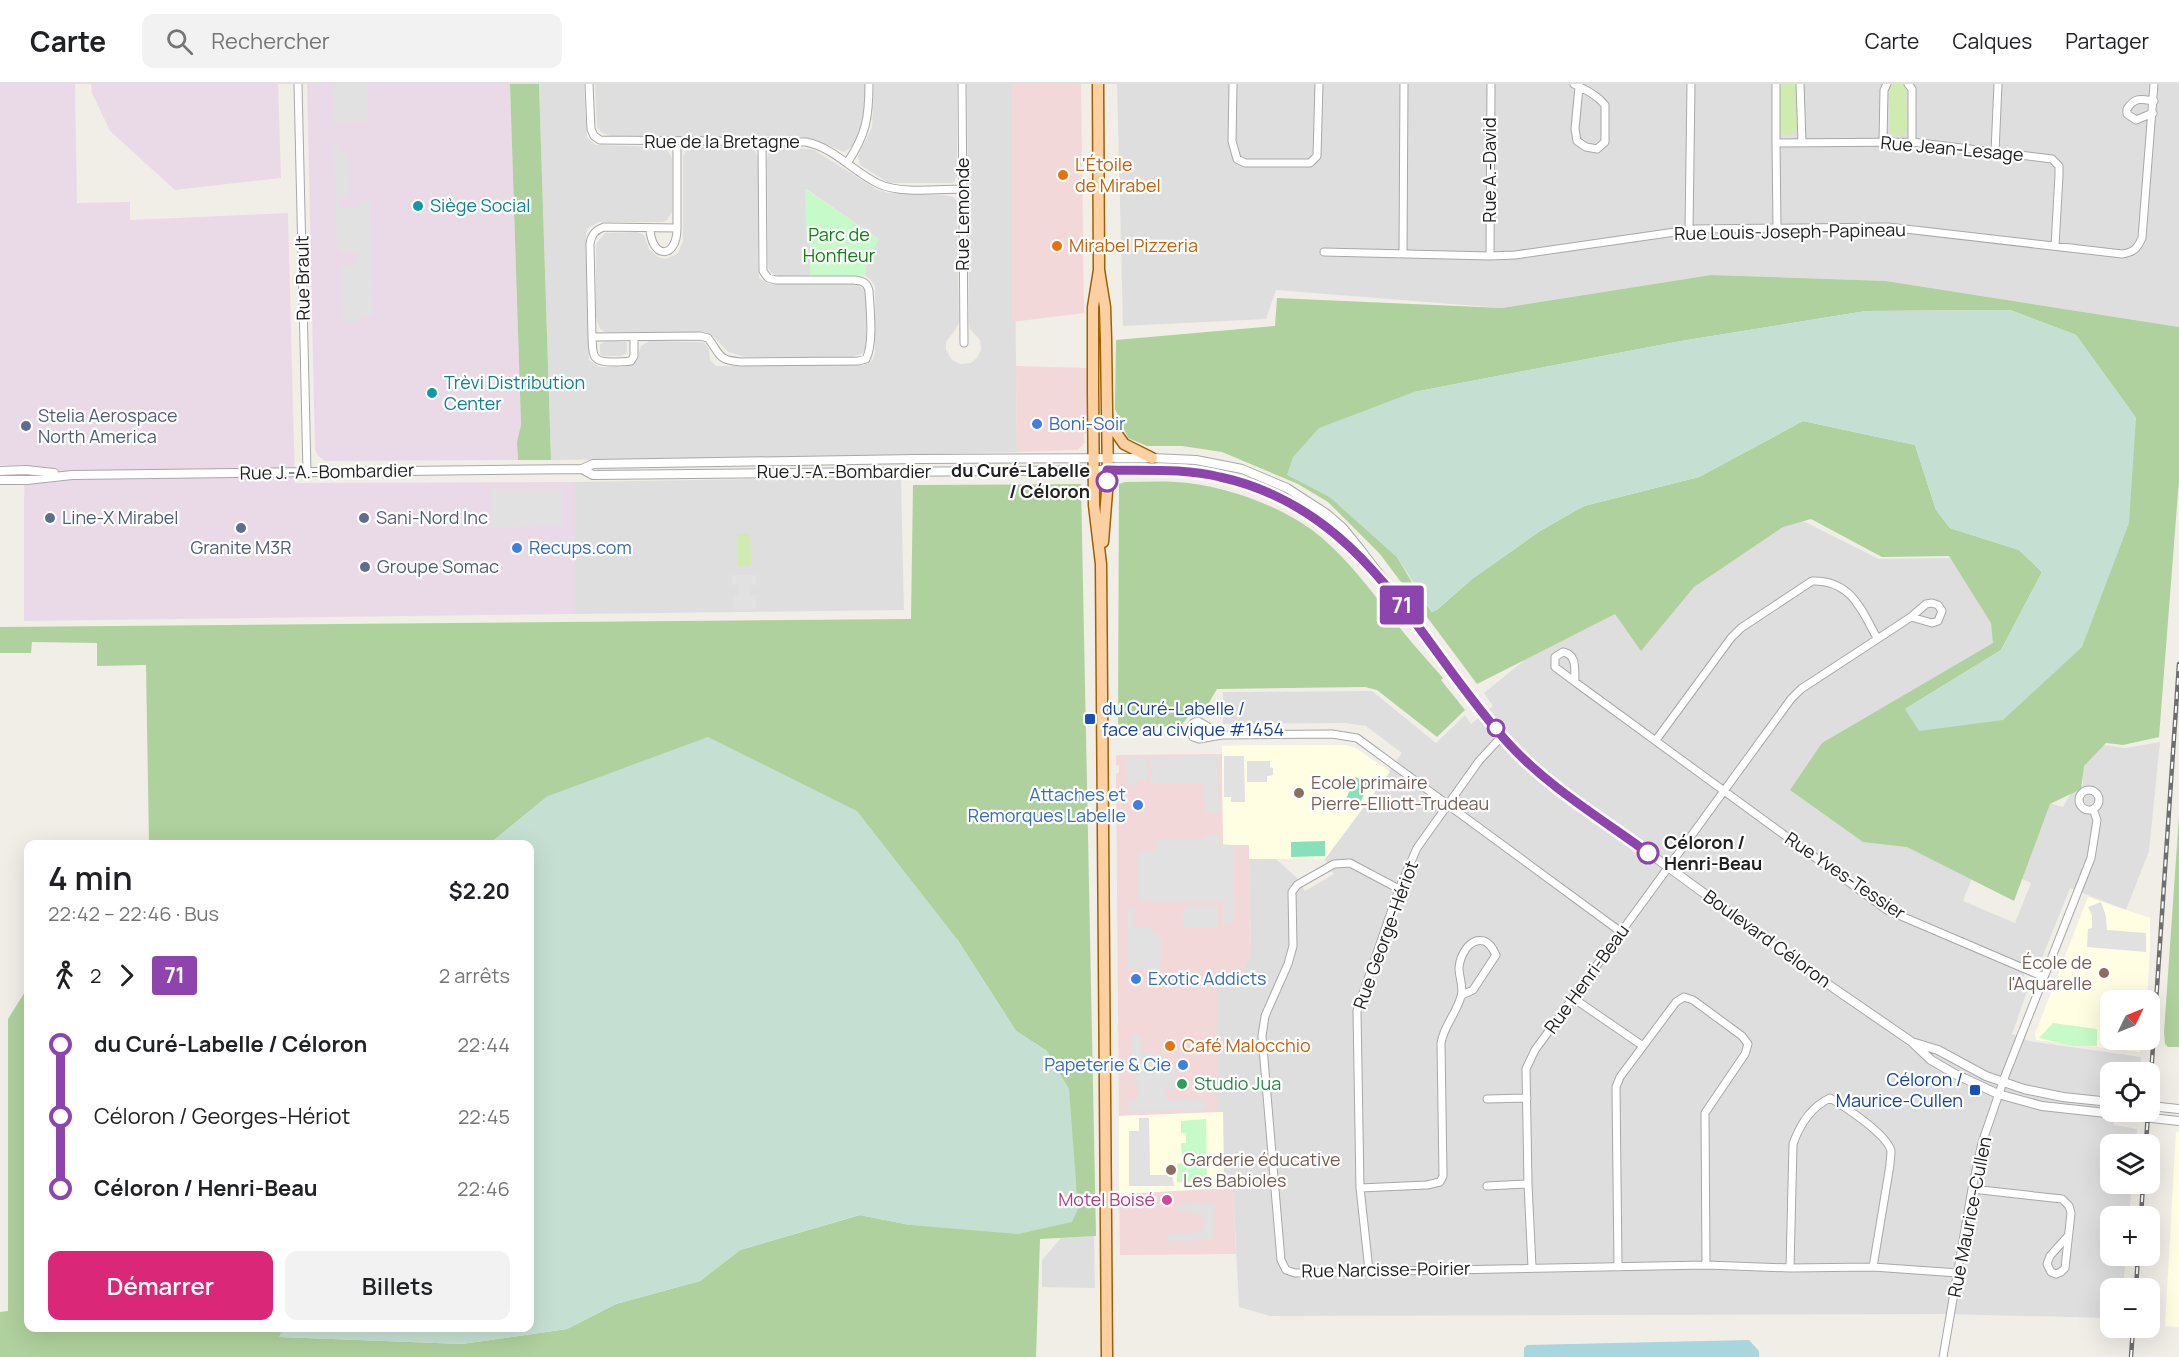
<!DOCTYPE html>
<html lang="fr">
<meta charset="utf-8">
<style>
body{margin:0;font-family:Manrope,sans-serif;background:#f2f2f2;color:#202124;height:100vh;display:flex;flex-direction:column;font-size:22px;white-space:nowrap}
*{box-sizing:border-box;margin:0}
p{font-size:20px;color:#757577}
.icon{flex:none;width:33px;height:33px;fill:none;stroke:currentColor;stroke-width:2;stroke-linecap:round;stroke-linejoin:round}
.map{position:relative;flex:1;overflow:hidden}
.details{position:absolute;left:24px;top:756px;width:510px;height:492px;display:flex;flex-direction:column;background:#fff;border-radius:12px;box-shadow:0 6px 24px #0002}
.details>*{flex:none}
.badge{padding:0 12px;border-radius:4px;font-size:21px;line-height:39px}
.needle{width:39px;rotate:47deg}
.controls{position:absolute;left:2100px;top:906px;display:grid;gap:12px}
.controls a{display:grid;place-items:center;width:60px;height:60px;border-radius:12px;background:#fff;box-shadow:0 6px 24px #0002;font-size:30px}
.map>.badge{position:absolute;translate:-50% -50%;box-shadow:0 0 0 3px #fff}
.legs{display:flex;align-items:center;gap:9px;height:66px;padding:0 24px;font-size:20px}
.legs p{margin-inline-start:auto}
.head{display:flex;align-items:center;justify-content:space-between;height:102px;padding:0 24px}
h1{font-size:33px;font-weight:600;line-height:45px}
.cta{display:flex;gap:12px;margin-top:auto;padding:12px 24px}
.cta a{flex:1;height:69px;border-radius:12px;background:#db2777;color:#fff;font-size:24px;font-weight:600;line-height:69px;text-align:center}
.cta a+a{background:#f2f2f2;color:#202124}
ul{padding:0 24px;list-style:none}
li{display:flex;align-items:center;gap:21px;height:72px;font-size:22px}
li i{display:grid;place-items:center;width:9px;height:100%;margin:0 8px;background:currentColor}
li i::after{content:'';width:15px;height:15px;margin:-8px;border:4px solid;border-radius:50%;background:#fff}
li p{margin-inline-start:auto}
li:first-child i{background:linear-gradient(#0000 50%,currentColor 0)}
li:last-child i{background:linear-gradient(currentColor 50%,#0000 0)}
header{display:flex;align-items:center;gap:36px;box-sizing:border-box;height:84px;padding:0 30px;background:#fff;border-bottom:2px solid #e0e0e0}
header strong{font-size:28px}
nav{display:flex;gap:33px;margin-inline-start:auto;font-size:21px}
.search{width:420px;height:54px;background:#f2f2f2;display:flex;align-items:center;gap:15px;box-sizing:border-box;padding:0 21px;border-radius:12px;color:#757577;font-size:22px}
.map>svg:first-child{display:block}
</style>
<header>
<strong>Carte</strong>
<div class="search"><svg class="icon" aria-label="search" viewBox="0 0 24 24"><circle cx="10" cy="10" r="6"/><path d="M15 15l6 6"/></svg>Rechercher</div>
<nav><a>Carte</a><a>Calques</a><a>Partager</a></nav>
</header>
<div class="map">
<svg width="2179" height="1273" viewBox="0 0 2179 1273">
<rect width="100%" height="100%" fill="#f1eee8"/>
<!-- residential -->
<path fill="#dfdede" d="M539,0H584L587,53L595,61L662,63L667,65L672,74V128L667,136L663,138H599L588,144L586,150L589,276L599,283H621L633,281L637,276L641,262L649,257L704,258L709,265L710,276L716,282L863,281L873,276L875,269V202L870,195L865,191L867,175L879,155L806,105V151L810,154V191L778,192L771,189L768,183L767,75L769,67L777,62L814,66L876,105L888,109L945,111L954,113L957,118L959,238L956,245L946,258V266L952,276L960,280L971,279L977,274L981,266L980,256L970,245L969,240L967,0H1013L1017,368L775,374L551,376Z
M595,0H865L864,33L854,61L844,68L816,56L797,52L612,53L601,48L597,43Z
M874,0H957V92L953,99H889L860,81L858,72L872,43Z
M1117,0H2179V243L1886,197L1711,191L1502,224L1276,206L1266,235L1123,242Z
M695,63H750L755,67L758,74V179L759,194L768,200H852L861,202L866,210V264L863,269L853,273H745L728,268L713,252L705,248H605L600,245L596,234V160L605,149L637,148L644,151L649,165L658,173L666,175L678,169L683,157V72L687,65Z
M607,257L625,258L627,260V269L621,272H604L600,270V260Z
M755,395L901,396L904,526L575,530V398Z
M1793,432L1879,475L1953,474L1996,539L1995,560L1792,706L1862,757L1910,759L1975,786L1963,817L2015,839L2031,799L2018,793L2049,719L2063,723L2072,707L2083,701L2082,681L2104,661L2125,664L2160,658L2149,767L2126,826L2070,804L2040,879H2029L2023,894L2030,899L2012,950L2029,957L2141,973V988H2110V1028H2115L2114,1041L2137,1045L2135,1060H2110V1100H2132L2129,1132H2110V1172H2126L2123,1204H2110V1234L1944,1230L1270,1232L1239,1223L1233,1104H1224L1223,1028H1217V901L1251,870L1249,775H1276L1297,794L1305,807L1334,790L1325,775L1402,669L1366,642L1345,639L1223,640V608L1372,607L1436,659L1465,631L1471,640L1493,622L1484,609L1539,564L1615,525L1697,496Z
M1094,1152L1095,1204L1042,1203V1176L1061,1154Z"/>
<!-- commercial -->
<path fill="#f2d8d8" d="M1012,0H1081L1084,229L1012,238Z
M1016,282L1087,284V349L1084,350V357H1086L1078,366L1017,368Z
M1222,670L1223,760L1249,761L1251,870L1238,901L1217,902V1028L1119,1032L1116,690L1119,688V682L1116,681V671Z
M1233,1104L1236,1170L1120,1171L1119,1110Z"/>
<!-- industrial -->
<path fill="#eadae8" d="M0,0H75L77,119L130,118V136L288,129L295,399L575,398V530L24,537V416L25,381H0Z
M91,0H278L281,94L175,106L110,47L92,9Z
M307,0H510L521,341L517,358L518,376L325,377L318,372L315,366Z"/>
<!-- education -->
<path fill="#fffee3" d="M1249,661H1346L1356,664L1390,688L1325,775H1249V761H1223L1222,662Z
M2088,813L2150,834V864L2147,916H2110V956H2142L2140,968L2036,956L2035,950Z
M1223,1028L1224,1104L1119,1110V1032Z
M2176,1047L2179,1048V1243L2165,1242Z"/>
<!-- grass -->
<path fill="#cfebaf" d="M1781,0H1795L1796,2L1797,45L1793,50L1784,51L1779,46V5Z
M1893,0H1904L1906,4L1907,46L1903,52H1894L1890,47L1889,7Z
M737,449H750L751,481H737Z"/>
<!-- forest -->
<path fill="#afd19d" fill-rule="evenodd" d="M510,0H539L551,376H518L517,358L521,341Z
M1711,191L1886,197L2179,243V396L2159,653L2123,661L2106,659L2084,682L2081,705L2050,720L2014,817L1907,763L1863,758L1790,706L1822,659L1993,559L1991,539L1949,472L1882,473L1811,435L1783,443L1694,503L1641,567L1615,530L1477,600L1380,470L1328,418L1298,400L1222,368L1182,362H1147L1128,354L1115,325L1116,256L1275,242L1277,214L1502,224ZM2010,226L2076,251L2136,334L2003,636L1905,625L2001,566L2042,488L2019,466L1950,444L1936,426L1915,361L1803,337L1699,393L1584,422L1540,447L1472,495L1438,525L1432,528L1420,512L1397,473L1330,413L1288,391L1414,308L1681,257L1866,227Z
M1125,398C1142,398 1159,397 1175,398C1221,400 1280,421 1316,449C1351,477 1377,515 1404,549C1416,564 1430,579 1443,594L1441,596L1465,626L1437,653L1377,606L1365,603L1217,605L1204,627L1191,630L1182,640L1136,647L1118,640L1119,400Z
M1081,400L1096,1152L1040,1155L1036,1273H0V1228L8,1227V935L28,903V1244H283L280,1253L462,1260L567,1245L616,1220L700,1197L740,1166L860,1131L910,1141L1047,967L1016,947L957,855L548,712L489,760H149L146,581L97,582V559L32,558L31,569H0V543L911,535L913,401Z
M2179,732V963H2168L2165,960L2164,948Z"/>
<!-- wetland -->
<path fill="#c5e0d2" d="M2010,226L2076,251L2136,334L2129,439L2082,563L2003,636L1919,647L1905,625L2001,566L2042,488L2019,466L1950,444L1936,426L1915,361L1803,337L1699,393L1584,422L1540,447L1472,495L1438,525L1432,528L1397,473L1330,413L1287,391L1293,373L1319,344L1414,308L1681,257L1866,227Z
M708,653L857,727L957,855L1016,947L1047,967L1069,1005L1078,1125L1072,1138L1018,1150L910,1141L859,1131L740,1166L700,1197L616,1220L567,1245L462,1260L279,1253L283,1244H530V760H489L548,712Z"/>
<!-- park -->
<path fill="#c6fac8" d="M805,105L879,155L867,175L865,191H810V154L806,151Z
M2053,939L2097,945V962H2073L2039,954Z
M1206,1035L1207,1098H1177V1080L1182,1079L1181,1059H1186V1049H1181V1037Z"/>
<!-- pitch -->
<path fill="#86e0b9" d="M1355,693L1369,699L1358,724L1345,718Z
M1325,757V772L1291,773V758Z"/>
<!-- parking -->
<path fill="#e1e1e1" d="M333,0H367L368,38L334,40Z
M334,59H338L339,68L348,67L349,114H340V123H360V117H370L373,232H366L359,237H343L341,182H358V169L340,168V166H337Z
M490,405H561L562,442L491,443Z
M732,491H756V501H750V511H756V525H733V511H739V501H732Z
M1218,672L1219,729H1205L1204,699H1151L1150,673Z
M1224,672H1244L1245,718H1231V713H1224Z
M1126,673H1147V695H1137V701H1127Z
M1247,677H1270V683L1273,684V691L1267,692V698H1247Z
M1205,751H1219V760L1233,761V839L1223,840V818H1138V767H1156L1157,755H1205Z
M2101,818L2106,832L2107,846L2146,849V868L2087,863L2088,845L2092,844V831L2088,823Z
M1185,822H1217V843H1183V825H1185Z
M1127,823H1135L1133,843H1152L1153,849H1162V873L1159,878V886H1128Z
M1135,951H1141V969H1166V975L1170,979H1176V1005H1166L1167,1016H1200L1206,1020L1207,1026L1184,1027L1183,1020L1182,1026L1129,1027L1128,1017L1137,1016L1136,979L1132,978V952Z
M1139,1034H1149L1150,1091H1172L1174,1102H1129V1047H1139Z
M1211,1119L1215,1121L1214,1156L1166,1157L1170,1150H1196L1203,1144L1204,1135L1201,1130L1195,1128H1178L1177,1120Z"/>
<!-- water -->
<path fill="#a9d5df" d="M1749,1256L1759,1267V1273H1524V1264L1527,1261Z"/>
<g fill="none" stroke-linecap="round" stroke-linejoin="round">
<defs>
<path id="minor" d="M298,0L307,388
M589,0L591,45L594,52L600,56L806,58C835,64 853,88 879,100C900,110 939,105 963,105
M962,0L964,259
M1233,0L1232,57L1237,75L1245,79H1310L1317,72L1319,0
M1574,0C1586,6 1597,11 1605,21V58L1597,65L1586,63L1577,57L1575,45L1579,3
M1800,0L1802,58
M1908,0L1912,5V58
M2153,29L2136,36L2127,30V25C2135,13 2140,15 2154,17
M1883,57L1884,6L1887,0
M677,58V144L604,143C595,146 591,151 590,160L592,253L700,252L708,254C721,271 717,276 741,278L858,277L866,275C874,260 870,225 869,207C867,198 863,197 854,196H776L768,194L763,187L762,58
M1776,59V0
M1995,68L1998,0
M847,79C866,51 869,34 869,0
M650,144C651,175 677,176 677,144
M1777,145L1776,59L1912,58L2052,75L2059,82V91L2055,162
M1689,146L1691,0
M1324,168L1490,172L1515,171L1696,145L1888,143L2122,170C2134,168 2137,165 2142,154L2154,0
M1403,170L1404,0
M1490,172L1491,0
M592,253C593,270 591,278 611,278C618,278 624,278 631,277L634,272V253
M1932,519L1938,521L1942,527L1938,537L1932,539L1911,533L1926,520Z
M1563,568C1578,571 1574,586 1575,598L1555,583V573Z
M1575,598L1887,826L2044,893
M1222,651L1198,637L1193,639L1190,646L1193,653L1199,655L1222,651L1332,650L1357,654L1621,848
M1656,656L1731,554L1741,544L1812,497C1851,496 1861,525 1877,554
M2079 716a10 10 0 1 1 20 0a10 10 0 1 1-20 0Z
M1399,805L1350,779L1334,780L1297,801L1292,808L1293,862L1288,880L1265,932L1262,952L1281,1176L1286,1186L1295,1189L1706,1181L1790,1184L1873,1183L1958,1189
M1573,914L1643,962
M1487,1015L1527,1014
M1487,1102L1528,1100
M1360,1104L1427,1101L1440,1098L1443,1092L1441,959C1444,941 1457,929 1461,912C1464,904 1459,893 1459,884C1460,872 1469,853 1484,857C1490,859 1493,865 1496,871L1494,874L1473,906L1462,911
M1972,1105L2062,1115L2069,1122L2071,1129L2065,1184L2061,1188L2056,1190L2051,1188L2047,1180L2050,1172L2067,1153
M1532,1183L1528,1100L1526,985L1535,966L1791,615L1801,605L1911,533
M1618,1183L1616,1003L1620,993L1676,918L1684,913L1693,916L1742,952L1748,960L1745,970L1705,1029L1706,1181
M1790,1184L1793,1060C1800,1040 1811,1023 1830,1014C1845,1023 1887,1050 1891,1067C1891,1071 1890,1077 1890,1081L1873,1183
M1369,1186L1360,1104L1357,927L1399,805L1417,764L1479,677L1502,652
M1943,1273L1972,1105L1982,1059L2005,992L2091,774L2097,736L2093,725"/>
<path id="tertiary" d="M582,385L593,391L1107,386C1138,387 1169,385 1200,389C1262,397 1317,430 1361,473
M0,387L26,386L54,389
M0,396H27L72,391L582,385L593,380L916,375L1152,374L1196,376L1242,385L1287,404L1327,430L1343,444L1360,465L1497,645L1537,687L1832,903L1912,958L1931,976L1955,990L1998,1010L2042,1022L2179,1037
M1915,959L1938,966L1986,992L2024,1005L2063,1013L2110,1018
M2150,1022L2179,1025"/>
<path id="primary" d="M1098,0L1099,186L1105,223L1106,256L1108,395L1103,458
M1099,186L1093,223V307L1094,421L1101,480L1107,1273
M1108,337L1124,360L1152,374"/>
</defs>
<!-- minor casing -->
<use href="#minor" stroke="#a8a8a8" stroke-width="9"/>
<!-- tertiary casing -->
<use href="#tertiary" stroke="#a8a8a8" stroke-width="10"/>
<!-- primary casing -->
<use href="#primary" stroke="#9e6100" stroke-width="13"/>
<!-- minor -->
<use href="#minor" stroke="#fff" stroke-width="7"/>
<!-- tertiary -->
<use href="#tertiary" stroke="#fff" stroke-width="8"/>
<!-- primary -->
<use href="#primary" stroke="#fcd0a2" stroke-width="10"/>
<defs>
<path id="rail" d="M2150,1006L2179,580
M2146,1060L2148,1028
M2141,1132L2143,1100
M2136,1204L2138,1172
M2131,1273L2133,1244"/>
</defs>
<!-- rail casing -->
<use href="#rail" stroke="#6f6f6f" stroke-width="4.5"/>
<!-- rail -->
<use href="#rail" stroke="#fff" stroke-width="2" stroke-dasharray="7" stroke-linecap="butt"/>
</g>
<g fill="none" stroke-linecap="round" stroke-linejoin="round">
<defs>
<path id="line-1" d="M1107,397V386C1145,387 1183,384 1220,393C1367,425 1418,560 1509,660C1548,703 1602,735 1648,769"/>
</defs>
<!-- line-1 casing -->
<use href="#line-1" stroke="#fff" stroke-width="14"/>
<!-- line-1 -->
<use href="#line-1" stroke="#8e44ad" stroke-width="9"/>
</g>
<!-- markers -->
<g fill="#e8710a" stroke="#fff" stroke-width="2">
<circle cx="1063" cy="91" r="6"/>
<circle cx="1057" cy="162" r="6"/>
<circle cx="1170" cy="962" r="6"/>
</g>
<g fill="#0f9aa8" stroke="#fff" stroke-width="2">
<circle cx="418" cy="122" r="6"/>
<circle cx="432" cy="309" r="6"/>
</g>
<g fill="#3f7fe0" stroke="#fff" stroke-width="2">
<circle cx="1037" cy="340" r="6"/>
<circle cx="517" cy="464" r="6"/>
<circle cx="1138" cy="721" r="6"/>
<circle cx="1136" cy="895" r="6"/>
<circle cx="1183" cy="981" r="6"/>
</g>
<g fill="#5c6f8a" stroke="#fff" stroke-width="2">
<circle cx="26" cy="342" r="6"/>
<circle cx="50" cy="434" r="6"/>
<circle cx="364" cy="434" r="6"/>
<circle cx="241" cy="444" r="6"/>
<circle cx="365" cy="483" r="6"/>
</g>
<g fill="#fff" stroke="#8e44ad" stroke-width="3">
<circle cx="1107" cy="397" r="10"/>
<circle cx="1496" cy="644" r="8"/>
<circle cx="1648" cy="769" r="10"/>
</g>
<g fill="#1a4fb4" stroke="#fff" stroke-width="2">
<rect x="1084" y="629" width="12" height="12" rx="3"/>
<rect x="1969" y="1000" width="12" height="12" rx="3"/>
</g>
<g fill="#8d6e63" stroke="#fff" stroke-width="2">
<circle cx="1299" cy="709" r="6"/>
<circle cx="2104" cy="889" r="6"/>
<circle cx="1171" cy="1086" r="6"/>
</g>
<circle fill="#2e9e5b" stroke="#fff" stroke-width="2" cx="1182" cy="1000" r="6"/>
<circle fill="#d1479c" stroke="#fff" stroke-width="2" cx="1167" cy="1116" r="6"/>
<g text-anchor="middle" stroke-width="4.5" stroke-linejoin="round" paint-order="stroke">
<!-- street labels -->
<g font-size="18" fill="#212121" stroke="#fff">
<text x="722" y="64">Rue de la Bretagne</text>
<text transform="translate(1952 65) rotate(5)" y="6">Rue Jean-Lesage</text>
<text transform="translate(1490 86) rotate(-90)" y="6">Rue A.-David</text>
<text transform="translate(963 130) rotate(-90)" y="6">Rue Lemonde</text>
<text transform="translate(1790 148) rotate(-1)" y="6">Rue Louis-Joseph-Papineau</text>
<text transform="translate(303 194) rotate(-91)" y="6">Rue Brault</text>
<text transform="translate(327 388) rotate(-1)" y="6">Rue J.-A.-Bombardier</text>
<text x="844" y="394">Rue J.-A.-Bombardier</text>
<text transform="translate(1845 792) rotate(34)" y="6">Rue Yves-Tessier</text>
<text transform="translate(1386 851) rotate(-70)" y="6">Rue George-Hériot</text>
<text transform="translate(1767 855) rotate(36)" y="6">Boulevard Céloron</text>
<text transform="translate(1587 895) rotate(-54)" y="6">Rue Henri-Beau</text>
<text transform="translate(1970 1133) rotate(-79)" y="6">Rue Maurice-Cullen</text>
<text transform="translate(1386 1186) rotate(-1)" y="6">Rue Narcisse-Poirier</text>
</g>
<!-- food labels -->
<g font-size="18" fill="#c56008" stroke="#fff" text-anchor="start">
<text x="1075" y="87">L'Étoile<tspan x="1075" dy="21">de Mirabel</tspan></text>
<text x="1069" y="168">Mirabel Pizzeria</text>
<text x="1182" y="968">Café Malocchio</text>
</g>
<!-- culture labels -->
<g font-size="18" fill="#0d838f" stroke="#fff" text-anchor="start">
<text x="430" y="128">Siège Social</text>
<text x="444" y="305">Trèvi Distribution<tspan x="444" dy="21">Center</tspan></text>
</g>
<!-- park labels -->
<g font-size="18" fill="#0b830f" stroke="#fff">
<text x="839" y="157">Parc de<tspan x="839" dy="21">Honfleur</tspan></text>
</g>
<!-- service labels -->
<g font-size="18" fill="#4e5e75" stroke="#fff" text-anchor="start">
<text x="38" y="338">Stelia Aerospace<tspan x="38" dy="21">North America</tspan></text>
<text x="62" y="440">Line-X Mirabel</text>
<text x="376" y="440">Sani-Nord Inc</text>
<text x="241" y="470" text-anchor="middle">Granite M3R</text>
<text x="377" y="489">Groupe Somac</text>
</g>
<!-- shop labels -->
<g font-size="18" fill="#366cbe" stroke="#fff" text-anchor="start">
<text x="1049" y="346">Boni-Soir</text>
<text x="529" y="470">Recups.com</text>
<text x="1126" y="717" text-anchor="end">Attaches et<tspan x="1126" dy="21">Remorques Labelle</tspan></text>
<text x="1148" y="901">Exotic Addicts</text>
<text x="1171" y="987" text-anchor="end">Papeterie &amp; Cie</text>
</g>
<!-- stop labels -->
<g font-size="18" font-weight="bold" fill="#212121" stroke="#fff" text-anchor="end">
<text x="1090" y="393">du Curé-Labelle<tspan x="1090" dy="21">/ Céloron</tspan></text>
<text x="1664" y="765" text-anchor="start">Céloron /<tspan x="1664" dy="21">Henri-Beau</tspan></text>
</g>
<!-- transit labels -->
<g font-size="18" fill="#164399" stroke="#fff" text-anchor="start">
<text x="1102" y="631">du Curé-Labelle /<tspan x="1102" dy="21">face au civique #1454</tspan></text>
<text x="1963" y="1002" text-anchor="end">Céloron /<tspan x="1963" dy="21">Maurice-Cullen</tspan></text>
</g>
<!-- education labels -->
<g font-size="18" fill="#785e54" stroke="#fff" text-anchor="start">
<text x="1311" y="705">Ecole primaire<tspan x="1311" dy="21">Pierre-Elliott-Trudeau</tspan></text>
<text x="2092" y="885" text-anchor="end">École de<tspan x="2092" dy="21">l'Aquarelle</tspan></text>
<text x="1183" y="1082">Garderie éducative<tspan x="1183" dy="21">Les Babioles</tspan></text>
</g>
<!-- leisure labels -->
<g font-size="18" fill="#27864d" stroke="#fff" text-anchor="start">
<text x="1194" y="1006">Studio Jua</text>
</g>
<!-- hotel labels -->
<g font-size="18" fill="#b23c85" stroke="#fff" text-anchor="end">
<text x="1155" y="1122">Motel Boisé</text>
</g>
</g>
</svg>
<div class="controls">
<a><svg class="needle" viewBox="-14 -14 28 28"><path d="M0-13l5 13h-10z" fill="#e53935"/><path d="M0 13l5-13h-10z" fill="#757577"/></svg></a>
<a><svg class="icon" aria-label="locate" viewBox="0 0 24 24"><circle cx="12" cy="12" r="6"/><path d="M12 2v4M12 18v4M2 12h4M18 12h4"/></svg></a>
<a><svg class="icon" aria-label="layers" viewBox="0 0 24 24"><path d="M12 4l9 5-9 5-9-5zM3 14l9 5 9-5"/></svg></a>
<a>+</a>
<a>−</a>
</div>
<b class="badge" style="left:1402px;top:521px;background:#8e44ad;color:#fff">71</b>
<section class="details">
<div class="head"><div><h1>4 min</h1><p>22:42 – 22:46 · Bus</p></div><b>$2.20</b></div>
<div class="legs"><svg class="icon" aria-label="walk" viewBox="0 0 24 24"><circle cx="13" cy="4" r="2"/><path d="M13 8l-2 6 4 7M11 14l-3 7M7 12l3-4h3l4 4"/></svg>2<svg class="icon" aria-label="forward" viewBox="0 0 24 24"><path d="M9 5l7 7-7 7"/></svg><b class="badge" style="background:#8e44ad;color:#fff">71</b><p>2 arrêts</p></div>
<ul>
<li><i style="color:#8e44ad"></i><b>du Curé-Labelle / Céloron</b><p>22:44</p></li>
<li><i style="color:#8e44ad"></i><span>Céloron / Georges-Hériot</span><p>22:45</p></li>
<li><i style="color:#8e44ad"></i><b>Céloron / Henri-Beau</b><p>22:46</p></li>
</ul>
<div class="cta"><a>Démarrer</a><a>Billets</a></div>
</section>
</div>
